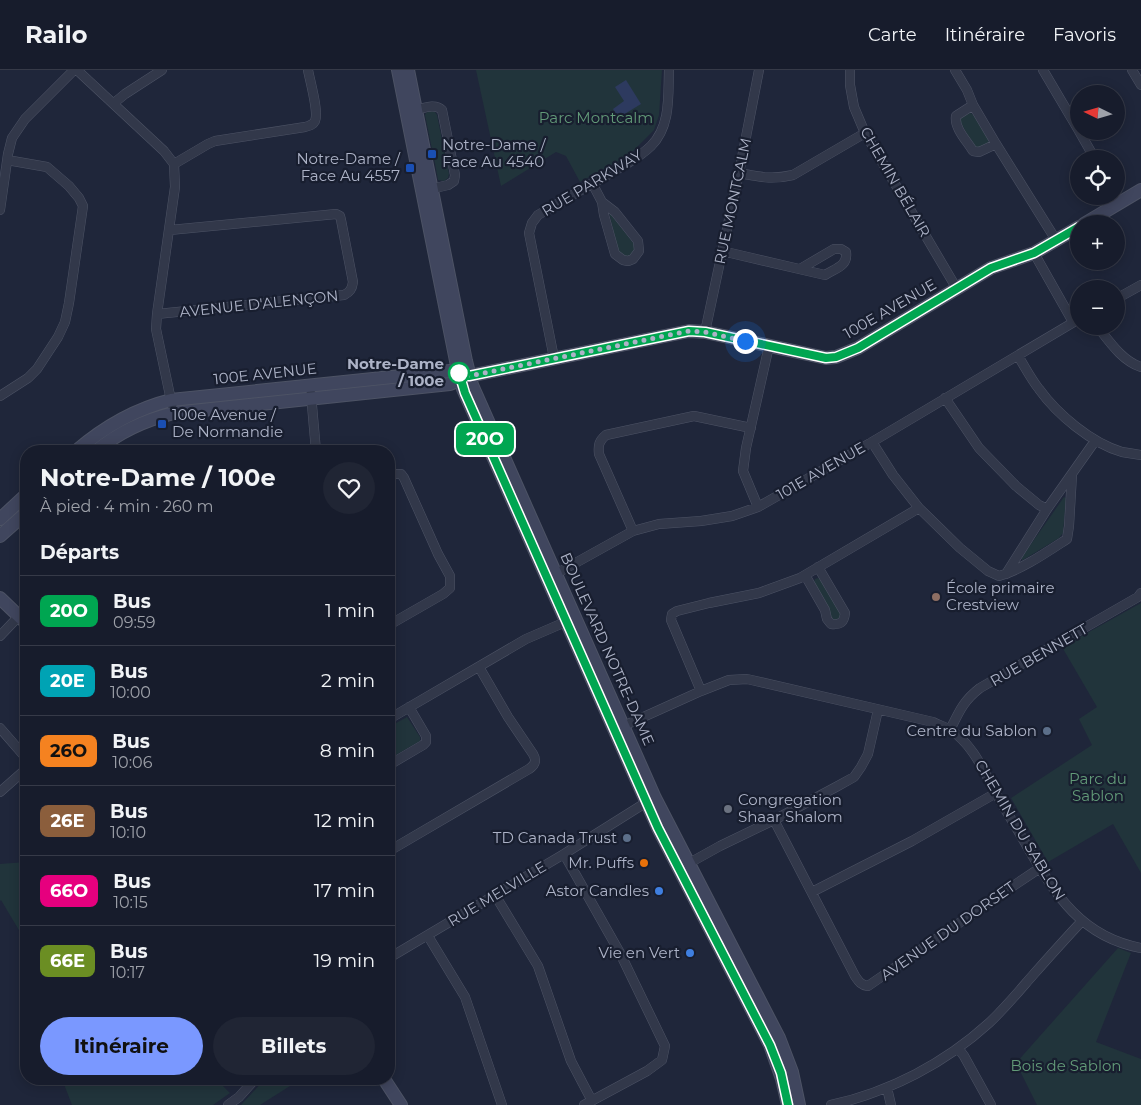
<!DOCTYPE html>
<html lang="fr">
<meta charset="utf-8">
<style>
body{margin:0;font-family:Montserrat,sans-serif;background:#202534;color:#f1f3f6;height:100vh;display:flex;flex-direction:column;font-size:19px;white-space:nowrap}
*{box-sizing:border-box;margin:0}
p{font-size:16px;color:#9ea1a9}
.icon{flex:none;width:28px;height:28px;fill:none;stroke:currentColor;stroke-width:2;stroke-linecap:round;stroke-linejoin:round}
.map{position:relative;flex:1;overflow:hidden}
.side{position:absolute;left:20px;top:375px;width:375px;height:640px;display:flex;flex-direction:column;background:#171c2c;border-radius:20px;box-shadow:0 2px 12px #0003,0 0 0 1px #363a48}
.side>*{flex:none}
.badge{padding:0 10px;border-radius:8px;font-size:18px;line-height:32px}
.needle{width:32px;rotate:275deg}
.buttons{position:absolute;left:1070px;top:15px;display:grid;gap:10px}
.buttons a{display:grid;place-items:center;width:55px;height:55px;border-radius:50%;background:#171c2c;box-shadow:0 2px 12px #0003,0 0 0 1px #363a48;font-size:25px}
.you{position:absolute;width:25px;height:25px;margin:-12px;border:4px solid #fff;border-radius:50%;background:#1a73e8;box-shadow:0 0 0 8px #1a73e833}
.map>.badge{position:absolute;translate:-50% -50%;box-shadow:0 0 0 2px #fff}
h2{padding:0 20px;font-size:19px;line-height:45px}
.round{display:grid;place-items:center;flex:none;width:52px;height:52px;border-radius:26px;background:#202534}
.summary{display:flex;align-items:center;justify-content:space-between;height:85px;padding:0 20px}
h1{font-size:24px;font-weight:700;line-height:38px}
.action{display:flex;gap:10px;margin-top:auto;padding:10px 20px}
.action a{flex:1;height:58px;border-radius:30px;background:#7a98ff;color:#111;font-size:20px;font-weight:700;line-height:58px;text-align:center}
.action a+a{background:#202534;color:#f1f3f6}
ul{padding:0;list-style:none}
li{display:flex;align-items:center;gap:15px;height:70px;padding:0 20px;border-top:1px solid #363a48}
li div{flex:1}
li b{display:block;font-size:19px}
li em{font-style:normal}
li .badge{min-width:55px;font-weight:700;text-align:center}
header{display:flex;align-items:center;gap:30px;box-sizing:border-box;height:70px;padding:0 25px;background:#171c2c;border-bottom:1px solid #363a48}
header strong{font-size:24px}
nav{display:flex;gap:28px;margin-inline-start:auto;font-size:18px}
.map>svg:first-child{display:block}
</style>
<header>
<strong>Railo</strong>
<nav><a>Carte</a><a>Itinéraire</a><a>Favoris</a></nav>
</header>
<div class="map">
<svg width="1141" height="1035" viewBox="0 0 1141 1035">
<rect width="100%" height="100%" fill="#1f263a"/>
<!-- green -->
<path fill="#21343b" d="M476,0H662L659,45L654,60L628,86L580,112L566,86L556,82L501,116Z
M430,41L435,42L437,45L449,104L448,108L444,111L438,110L434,88L436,87L435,83L433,84L425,45L426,43Z
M970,43L974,45L989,70L988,73L979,78L974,77L960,51L961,48Z
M609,142L634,174L635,179L631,185L625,187L618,181Z
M1064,427L1066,428L1063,463L1059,468L1023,490H1022V487Z
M818,508L820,509L841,544V546L838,551L832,550L831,547L830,542L814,512L815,509Z
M1141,533V803L1113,754L1048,792L1011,728L1092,675L1079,649L1097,637L1062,577Z
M407,647L420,667V671L389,689V657Z
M26,792V872L1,830L0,831V794Z
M1118,878L1131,883L1096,972L1141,989V1035H1037L1016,993Z
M62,1009H216L230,1023L213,1035H72Z
M265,1009H301L260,1035H241Z"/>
<!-- water -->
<path fill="#2d3a5f" d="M626,10L641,34L618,48L613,39L624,31L615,17Z"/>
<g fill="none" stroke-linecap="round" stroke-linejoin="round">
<defs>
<path id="street" d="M77,0L164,81L174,94L175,117L157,244L156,259L172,335
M850,0V15L854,37L865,63L957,219
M955,0L967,20L973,35L996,74L1056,170
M1043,0L1079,61
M1132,0L1141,15
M114,33L125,24L162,0
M973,35L956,46C954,58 967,71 973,81L979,82L996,74
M415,40C424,38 435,33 442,40L455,105L454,111L448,115L427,120
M1079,61L1095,89
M174,94L208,74L215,71L305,57C309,56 313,55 315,51C319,42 310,11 308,0
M739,103C761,107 771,110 793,105L865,63
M592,113L602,132L604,145L615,184L623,190L628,191L633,189L639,181L638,171L615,142L602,132
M0,140L8,84L12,68L25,49L74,0
M722,181L825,205C836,198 848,196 846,182L841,179H834L800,199
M1034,183L1073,252
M1116,229L1141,215
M157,244L344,225C350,222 352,219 353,212L341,150L340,146L336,144L170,160
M1097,256C1109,271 1122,291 1141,297
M705,262L739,103L759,0
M1018,286C1025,297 1031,309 1039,319C1057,344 1091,373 1122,382C1128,383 1135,384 1141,385
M554,288L529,163L532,153L538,145L628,93C636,88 644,83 651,76C671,56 668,26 669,0
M311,324L316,381
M0,326L28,308L37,299L58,267L65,252L69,233L83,136L79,128L69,116L47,97L7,90
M945,328L979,378L1016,416L1039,435L1047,439
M872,372L893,405L919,438L960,478L988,501L999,506C1021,500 1047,482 1067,469L1069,456L1072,405
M389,404H401L404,408L438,484L450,506V518L443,524L389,555
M758,437L743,401L746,378L769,276
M633,461L599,384C598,375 599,371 606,365L694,346L751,358
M1006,504L1047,439L1095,371
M805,505L825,540L827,549L831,554C841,555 844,552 845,543L818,497
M552,506L633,461L659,454L701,451L732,446L758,437L872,372L1079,249
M0,566L19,546
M701,621L671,550L672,544L677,541L709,533L759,523L800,508L919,438
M389,649L526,569L570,550
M0,658L26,688
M619,658L701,621L729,610L747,609L933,652C939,655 945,657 951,660C974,676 984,702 997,725C1007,743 1018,760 1028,778C1056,826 1082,867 1141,878
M950,660C959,642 963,631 980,618L1138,527L1141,523
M389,695L423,675L426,672V666L409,637
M0,722L26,699
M774,750L855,906C859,912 861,915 868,916L1004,822L1040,798
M389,781L529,699C535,695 537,691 533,684L508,647L479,597
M564,784L620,883L665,976L662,990L647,1001L584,1035
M684,796L720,776L774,750L836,717L854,707L861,697L868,684L878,640
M812,822L912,771L996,723
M495,825L538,896L571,991L592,1031
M428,866L465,927L502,1035
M389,888L564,784L650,730
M958,978L964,986L991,1035
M887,1018L891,1035
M228,1035L239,1027L255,1009
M831,1035C890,1022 945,993 989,953C1005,938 1019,921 1033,905C1049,887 1065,869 1082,851"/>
<path id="secondary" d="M398,0L456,291L463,319L658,758L770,975L782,1009L788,1035
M408,0L466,291L472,315L655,728L779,968L792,1002L799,1035
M1084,154L1141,120
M76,381C104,357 135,339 171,330L450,301L465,304
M96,381C119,362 145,350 174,343L450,314L469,306L689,261L705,262L826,288L836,287L858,278L991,198L1034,183L1079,157
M0,449L26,425
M0,466L26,443
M0,528L26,553
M384,1009L401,1035"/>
</defs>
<!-- street casing -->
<use href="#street" stroke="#4d5365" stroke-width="10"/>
<!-- secondary casing -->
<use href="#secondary" stroke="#4d5365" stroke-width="14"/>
<!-- street -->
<use href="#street" stroke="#32384a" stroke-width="9"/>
<!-- secondary -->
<use href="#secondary" stroke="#40465e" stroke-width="12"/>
</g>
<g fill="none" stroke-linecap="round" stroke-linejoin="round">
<defs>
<path id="line" d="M788,1035L781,1003L770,975L658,758L465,323L459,303L469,306L689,261L705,262L826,288L836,287L858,278L991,198L1034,183L1079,157"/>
</defs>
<!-- line casing -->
<use href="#line" stroke="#fff" stroke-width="11"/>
<!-- line -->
<use href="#line" stroke="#00a651" stroke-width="8"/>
<!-- walk -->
<path stroke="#adb3c7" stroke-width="5" stroke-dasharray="0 9" d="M459,303L469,306L689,261L705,262L745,271"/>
</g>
<!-- markers -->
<g fill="#1a4fb4" stroke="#181e2f" stroke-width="2">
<rect x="427" y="79" width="10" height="10" rx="2.5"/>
<rect x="405" y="93" width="10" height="10" rx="2.5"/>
<rect x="157" y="349" width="10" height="10" rx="2.5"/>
</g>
<circle fill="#fff" stroke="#00a651" stroke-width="2.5" cx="459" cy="303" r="10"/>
<circle fill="#8d6e63" stroke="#181e2f" stroke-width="2" cx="936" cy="527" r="5"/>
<g fill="#5c6f8a" stroke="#181e2f" stroke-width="2">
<circle cx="1047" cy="661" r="5"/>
<circle cx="627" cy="768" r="5"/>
</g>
<circle fill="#6b7280" stroke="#181e2f" stroke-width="2" cx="728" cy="739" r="5"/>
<circle fill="#e8710a" stroke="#181e2f" stroke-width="2" cx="644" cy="793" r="5"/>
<g fill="#3f7fe0" stroke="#181e2f" stroke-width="2">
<circle cx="659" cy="821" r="5"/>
<circle cx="690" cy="883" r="5"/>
</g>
<g text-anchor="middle" stroke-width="4.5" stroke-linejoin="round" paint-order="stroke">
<!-- park labels -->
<g font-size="15" fill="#629a78" stroke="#181e2f">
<text x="596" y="53">Parc Montcalm</text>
<text x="1098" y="714">Parc du<tspan x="1098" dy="17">Sablon</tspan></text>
<text x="1066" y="1001">Bois de Sablon</text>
</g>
<!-- poi labels -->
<g font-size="15" fill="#adb3c7" stroke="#181e2f" text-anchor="end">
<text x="442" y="80" text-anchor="start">Notre-Dame /<tspan x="442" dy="17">Face Au 4540</tspan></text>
<text x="400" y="94">Notre-Dame /<tspan x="400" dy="17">Face Au 4557</tspan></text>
<text x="172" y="350" text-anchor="start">100e Avenue /<tspan x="172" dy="17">De Normandie</tspan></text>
<text x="946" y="523" text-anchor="start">École primaire<tspan x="946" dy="17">Crestview</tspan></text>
<text x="1037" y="666">Centre du Sablon</text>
<text x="738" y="735" text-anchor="start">Congregation<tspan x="738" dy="17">Shaar Shalom</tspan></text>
<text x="617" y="773">TD Canada Trust</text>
<text x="634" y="798">Mr. Puffs</text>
<text x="649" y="826">Astor Candles</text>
<text x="680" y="888">Vie en Vert</text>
</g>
<!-- street labels -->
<g font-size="15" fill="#adb3c7" stroke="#181e2f">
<text transform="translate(895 112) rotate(60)" y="5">CHEMIN BÉLAIR</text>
<text transform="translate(592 113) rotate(-31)" y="5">RUE PARKWAY</text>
<text transform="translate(733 131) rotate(-78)" y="5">RUE MONTCALM</text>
<text transform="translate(259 234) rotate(-6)" y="5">AVENUE D'ALENÇON</text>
<text transform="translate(890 239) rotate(-30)" y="5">100E AVENUE</text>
<text transform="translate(265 304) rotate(-6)" y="5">100E AVENUE</text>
<text transform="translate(821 401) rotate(-30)" y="5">101E AVENUE</text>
<text transform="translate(607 579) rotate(66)" y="5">BOULEVARD NOTRE-DAME</text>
<text transform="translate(1039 585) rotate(-30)" y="5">RUE BENNETT</text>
<text transform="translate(1020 760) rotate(59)" y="5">CHEMIN DU SABLON</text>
<text transform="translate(497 824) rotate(-31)" y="5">RUE MELVILLE</text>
<text transform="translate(948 861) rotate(-35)" y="5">AVENUE DU DORSET</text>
</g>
<!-- stop labels -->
<g font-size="15" font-weight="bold" fill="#adb3c7" stroke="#181e2f" text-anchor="end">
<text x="444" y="299">Notre-Dame<tspan x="444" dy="17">/ 100e</tspan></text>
</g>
</g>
</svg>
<div class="buttons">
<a><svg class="needle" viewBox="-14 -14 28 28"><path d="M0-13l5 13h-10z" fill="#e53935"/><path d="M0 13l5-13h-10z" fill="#9ea1a9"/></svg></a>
<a><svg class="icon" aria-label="locate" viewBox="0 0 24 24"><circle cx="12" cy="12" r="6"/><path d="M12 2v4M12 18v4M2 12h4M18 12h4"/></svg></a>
<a>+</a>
<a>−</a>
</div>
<div class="you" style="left:745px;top:271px"></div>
<b class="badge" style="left:485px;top:369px;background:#00a651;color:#fff">20O</b>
<section class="side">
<div class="summary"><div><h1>Notre-Dame / 100e</h1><p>À pied · 4 min · 260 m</p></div><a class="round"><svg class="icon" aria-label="heart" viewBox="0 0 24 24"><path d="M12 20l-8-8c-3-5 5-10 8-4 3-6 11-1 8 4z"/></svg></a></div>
<h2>Départs</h2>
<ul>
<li><span class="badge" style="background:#00a651;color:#fff">20O</span><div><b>Bus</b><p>09:59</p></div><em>1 min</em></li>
<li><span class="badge" style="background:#00a3b4;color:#fff">20E</span><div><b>Bus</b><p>10:00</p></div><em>2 min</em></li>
<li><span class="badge" style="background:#f58220;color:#111">26O</span><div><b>Bus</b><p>10:06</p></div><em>8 min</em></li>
<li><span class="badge" style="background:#8b5e3c;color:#fff">26E</span><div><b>Bus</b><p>10:10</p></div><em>12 min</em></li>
<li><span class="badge" style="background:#e6007e;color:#fff">66O</span><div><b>Bus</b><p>10:15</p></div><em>17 min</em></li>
<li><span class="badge" style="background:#6b8e23;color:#fff">66E</span><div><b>Bus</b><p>10:17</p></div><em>19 min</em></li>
</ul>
<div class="action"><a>Itinéraire</a><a>Billets</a></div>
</section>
</div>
